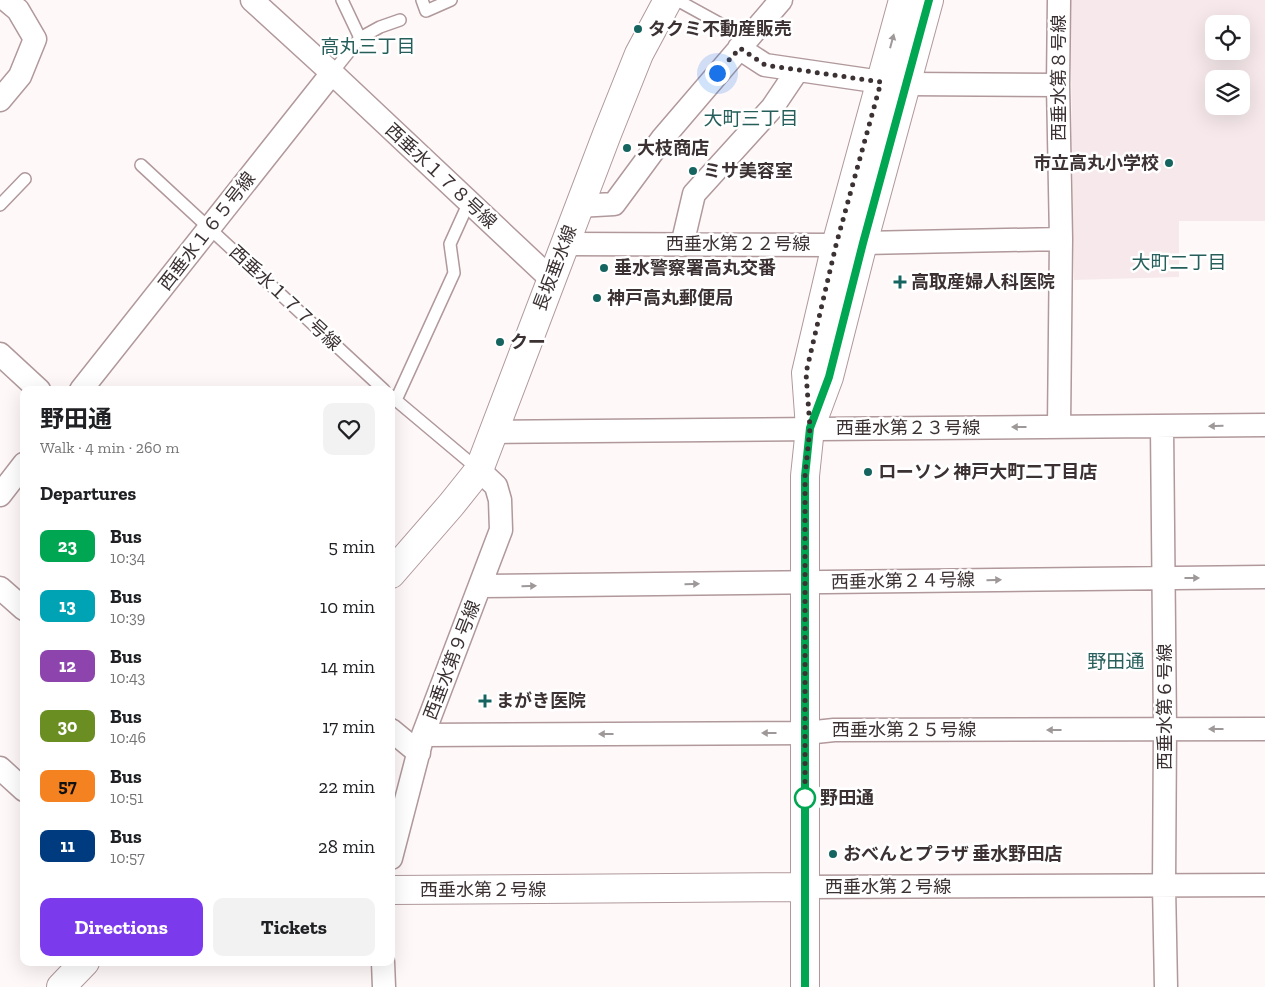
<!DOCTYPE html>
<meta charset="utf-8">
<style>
body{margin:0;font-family:"Zilla Slab","Noto Sans JP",serif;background:#f2f2f2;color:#202124;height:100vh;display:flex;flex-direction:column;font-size:19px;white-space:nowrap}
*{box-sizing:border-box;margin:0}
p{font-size:16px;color:#757577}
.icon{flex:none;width:28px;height:28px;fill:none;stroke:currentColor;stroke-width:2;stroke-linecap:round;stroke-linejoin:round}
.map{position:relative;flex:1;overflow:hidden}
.details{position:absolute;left:20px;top:386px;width:375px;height:580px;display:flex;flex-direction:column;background:#fff;border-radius:10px;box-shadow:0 5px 20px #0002}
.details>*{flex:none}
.badge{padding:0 10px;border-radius:8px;font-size:18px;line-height:32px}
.controls{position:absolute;left:1205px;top:15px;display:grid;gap:10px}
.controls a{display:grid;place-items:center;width:45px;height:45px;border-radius:10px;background:#fff;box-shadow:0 5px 20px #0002;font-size:25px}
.you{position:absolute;width:25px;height:25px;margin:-12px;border:4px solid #fff;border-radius:50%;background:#1a73e8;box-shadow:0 0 0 8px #1a73e833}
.map>.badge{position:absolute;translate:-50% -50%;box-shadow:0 0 0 2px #fff}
h2{padding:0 20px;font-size:19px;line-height:45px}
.round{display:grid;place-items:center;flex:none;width:52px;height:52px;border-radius:10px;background:#f2f2f2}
.overview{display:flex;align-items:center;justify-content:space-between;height:85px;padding:0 20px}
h1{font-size:24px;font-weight:700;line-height:38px}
.button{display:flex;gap:10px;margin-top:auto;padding:10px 20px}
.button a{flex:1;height:58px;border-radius:10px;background:#7c3aed;color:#fff;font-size:20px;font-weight:700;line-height:58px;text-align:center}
.button a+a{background:#f2f2f2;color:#202124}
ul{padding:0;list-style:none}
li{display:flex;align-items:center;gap:15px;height:60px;padding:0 20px}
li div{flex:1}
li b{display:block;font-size:19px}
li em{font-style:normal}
li .badge{min-width:55px;font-weight:700;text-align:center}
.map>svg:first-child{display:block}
</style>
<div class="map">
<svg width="1265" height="987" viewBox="0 0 1265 987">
<rect width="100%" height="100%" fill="#fef8f9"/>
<!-- built -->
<path fill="#f7e9eb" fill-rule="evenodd" d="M1070,0H1265V221H1179V277L1074,280ZM1214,24H1241V51H1214ZM1214,79H1241V106H1214Z"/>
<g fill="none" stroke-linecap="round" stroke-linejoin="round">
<defs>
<path id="lane" d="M422,0L426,11L451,0
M677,0L748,39
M360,38L380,27L400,20
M332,73L360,38L342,0
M141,165L384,390
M0,205L25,179
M391,396L479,470
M396,400L454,273L450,244L469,202"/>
<path id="street" d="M252,0L332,73L551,279
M739,48L765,65L881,82
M906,84L1058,85
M0,100L20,76L35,39L18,10L6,0
M578,206L614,204L662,139L781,0
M564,244L836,245L863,243L1061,239
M682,245L694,194L772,108L797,71
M0,354L39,390
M81,390L332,73
M1059,427L1061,239L1058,85L1059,0
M1162,427L1165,729L1164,886L1166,987
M492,432L1265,425
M0,495L24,464
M480,586L1265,577
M0,588L24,609
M391,730L419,753
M423,735L806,733L834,730L1265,729
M0,768L24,790
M391,858L423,735L501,530L500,500L496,486L479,470
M805,887L1265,885
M383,962L384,987"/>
<path id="secondary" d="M813,420L829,377L863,243L929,0
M391,574L451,505L479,470L607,134L639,54L668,0
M391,890L805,887
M61,987L85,962
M805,987V476L810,428L806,373L836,245L903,0"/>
</defs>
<!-- lane casing -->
<use href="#lane" stroke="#b0989b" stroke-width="14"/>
<!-- street casing -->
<use href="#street" stroke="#b0989b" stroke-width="25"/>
<!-- secondary casing -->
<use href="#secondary" stroke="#b0989b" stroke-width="30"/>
<!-- lane -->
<use href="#lane" stroke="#fff" stroke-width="11"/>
<!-- street -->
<use href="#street" stroke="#fff" stroke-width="22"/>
<!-- secondary -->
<use href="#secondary" stroke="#fff" stroke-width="28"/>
</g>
<!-- one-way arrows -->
<defs><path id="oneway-solid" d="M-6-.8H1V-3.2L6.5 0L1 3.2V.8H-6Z" transform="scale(1.25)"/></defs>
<g fill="#9e9899">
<use href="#oneway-solid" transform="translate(892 41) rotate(-75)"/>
<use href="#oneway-solid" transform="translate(1216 426) rotate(179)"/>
<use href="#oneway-solid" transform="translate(1019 427) rotate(180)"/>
<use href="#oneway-solid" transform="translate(1192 578)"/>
<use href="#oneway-solid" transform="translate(994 580) rotate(-1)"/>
<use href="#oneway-solid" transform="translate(692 584) rotate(-1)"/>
<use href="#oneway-solid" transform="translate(529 586) rotate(-1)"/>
<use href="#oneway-solid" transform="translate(1216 729) rotate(180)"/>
<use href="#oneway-solid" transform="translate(1054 730) rotate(180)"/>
<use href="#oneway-solid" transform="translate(769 733) rotate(180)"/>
<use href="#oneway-solid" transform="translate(606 734) rotate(180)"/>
</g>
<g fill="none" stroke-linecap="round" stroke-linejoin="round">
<defs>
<path id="line" d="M805,987V476L810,428L829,377L863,243L929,0"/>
</defs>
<!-- line casing -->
<use href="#line" stroke="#fff" stroke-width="11"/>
<!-- line -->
<use href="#line" stroke="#00a651" stroke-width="8"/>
<!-- walk -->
<path stroke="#3c3233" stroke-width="5" stroke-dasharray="0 9" d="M717,73L740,48L765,65L881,82L836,245L806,373L810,428L805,476V798"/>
</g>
<!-- markers -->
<g fill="#16645f" stroke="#fff" stroke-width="2">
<circle cx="638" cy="29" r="5"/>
<circle cx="627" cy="148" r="5"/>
<circle cx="1169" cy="163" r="5"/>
<circle cx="693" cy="171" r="5"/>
<circle cx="604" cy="268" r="5"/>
<path d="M897.5 274.5h5v5h5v5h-5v5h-5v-5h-5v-5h5z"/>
<circle cx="597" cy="298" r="5"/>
<circle cx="500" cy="342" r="5"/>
<circle cx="868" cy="472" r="5"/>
<path d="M482.5 693.5h5v5h5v5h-5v5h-5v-5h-5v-5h5z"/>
<circle cx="833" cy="854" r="5"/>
</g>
<circle fill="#fff" stroke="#00a651" stroke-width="2.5" cx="805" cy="798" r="10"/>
<g text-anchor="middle" stroke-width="5" stroke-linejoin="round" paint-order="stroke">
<!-- poi labels -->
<g font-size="18" font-weight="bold" fill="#3c3233" stroke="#fff" text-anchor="start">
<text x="648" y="35">タクミ不動産販売</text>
<text x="637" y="154">大枝商店</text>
<text x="1159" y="169" text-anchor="end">市立高丸小学校</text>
<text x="703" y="177">ミサ美容室</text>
<text x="614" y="274">垂水警察署高丸交番</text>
<text x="911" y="288">高取産婦人科医院</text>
<text x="607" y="304">神戸高丸郵便局</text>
<text x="510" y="348">クー</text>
<text x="878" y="478">ローソン 神戸大町二丁目店</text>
<text x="496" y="707">まがき医院</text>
<text x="843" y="860">おべんとプラザ 垂水野田店</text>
</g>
<!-- street labels -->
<g font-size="18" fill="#3c3233" stroke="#fff">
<text transform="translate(1059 78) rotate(-90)" y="6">西垂水第８号線</text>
<text transform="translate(441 176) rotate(43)" y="6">西垂水１７８号線</text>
<text transform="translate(207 231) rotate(-52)" y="6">西垂水１６５号線</text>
<text x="738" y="250">西垂水第２２号線</text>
<text transform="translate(555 268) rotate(-69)" y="6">長坂垂水線</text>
<text transform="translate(285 298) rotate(43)" y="6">西垂水１７７号線</text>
<text x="908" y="434">西垂水第２３号線</text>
<text transform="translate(903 581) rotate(-1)" y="6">西垂水第２４号線</text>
<text transform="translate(452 660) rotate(-69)" y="6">西垂水第９号線</text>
<text transform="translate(1165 707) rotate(-90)" y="6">西垂水第６号線</text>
<text x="904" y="736">西垂水第２５号線</text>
<text x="888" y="893">西垂水第２号線</text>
<text x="483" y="896">西垂水第２号線</text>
</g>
<!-- stop labels -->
<g font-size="18" font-weight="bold" fill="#3c3233" stroke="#fff" text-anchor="start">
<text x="820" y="804">野田通</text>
</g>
<!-- neighbourhood labels -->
<g font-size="19" fill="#255e5a" stroke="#fff">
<text x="368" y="53">高丸三丁目</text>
<text x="751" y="125">大町三丁目</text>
<text x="1179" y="269">大町二丁目</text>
<text x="1116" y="668">野田通</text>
</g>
</g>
</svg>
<div class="controls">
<a><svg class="icon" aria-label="locate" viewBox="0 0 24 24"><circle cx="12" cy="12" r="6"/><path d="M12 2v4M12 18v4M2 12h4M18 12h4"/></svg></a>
<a><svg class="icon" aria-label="layers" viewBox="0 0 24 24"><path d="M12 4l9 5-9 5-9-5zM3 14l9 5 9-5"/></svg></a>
</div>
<div class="you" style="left:717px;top:73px"></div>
<section class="details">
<div class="overview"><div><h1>野田通</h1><p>Walk · 4 min · 260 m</p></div><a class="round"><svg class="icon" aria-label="heart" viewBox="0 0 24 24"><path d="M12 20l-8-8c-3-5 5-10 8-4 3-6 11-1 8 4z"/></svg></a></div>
<h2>Departures</h2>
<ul>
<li><span class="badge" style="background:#00a651;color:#fff">23</span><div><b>Bus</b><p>10:34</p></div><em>5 min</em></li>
<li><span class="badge" style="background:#00a3b4;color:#fff">13</span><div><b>Bus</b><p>10:39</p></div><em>10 min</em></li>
<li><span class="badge" style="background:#8e44ad;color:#fff">12</span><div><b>Bus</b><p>10:43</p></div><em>14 min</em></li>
<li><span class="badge" style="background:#6b8e23;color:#fff">30</span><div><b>Bus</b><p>10:46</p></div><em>17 min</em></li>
<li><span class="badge" style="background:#f58220;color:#111">57</span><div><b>Bus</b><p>10:51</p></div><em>22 min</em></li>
<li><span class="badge" style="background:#003b80;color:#fff">11</span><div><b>Bus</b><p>10:57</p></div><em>28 min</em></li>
</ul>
<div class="button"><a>Directions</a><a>Tickets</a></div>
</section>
</div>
